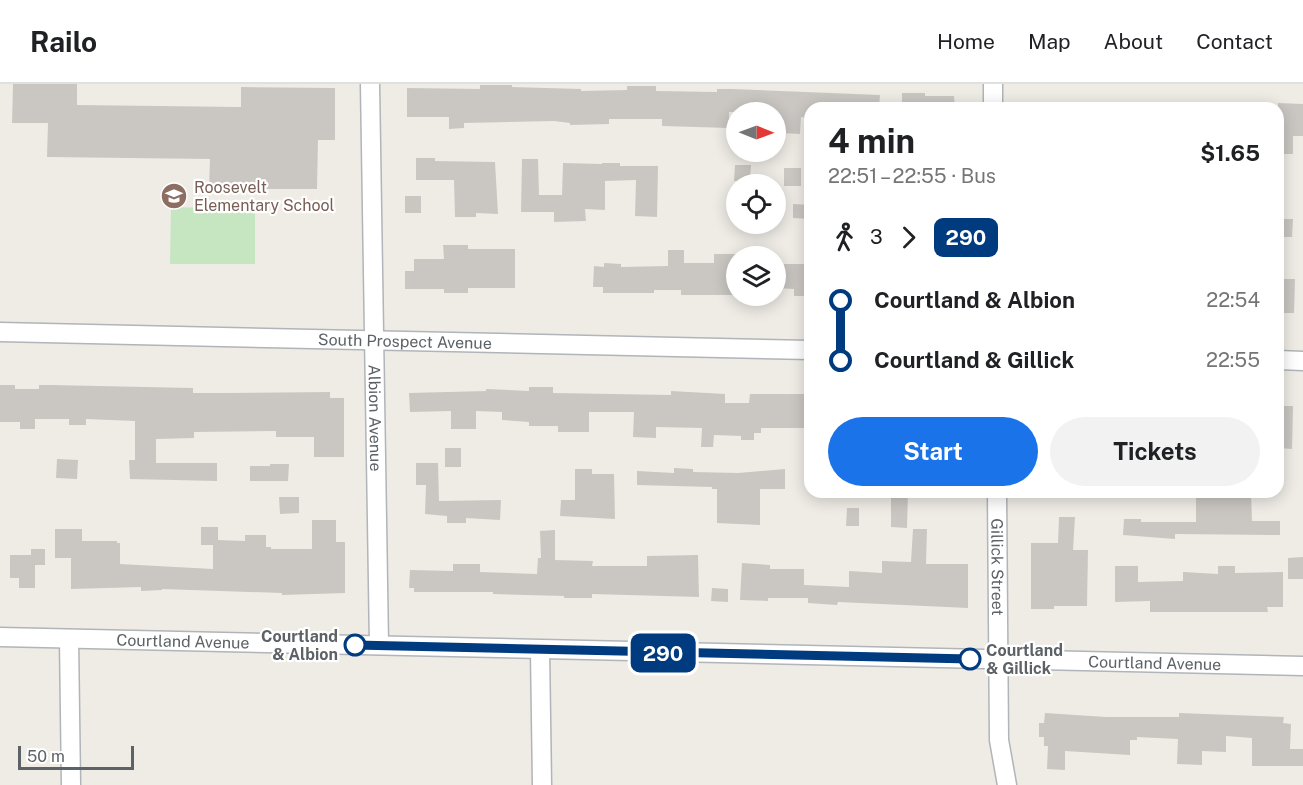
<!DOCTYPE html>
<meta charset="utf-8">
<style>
body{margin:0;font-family:"Public Sans",sans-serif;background:#f2f2f2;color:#202124;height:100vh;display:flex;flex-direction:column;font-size:22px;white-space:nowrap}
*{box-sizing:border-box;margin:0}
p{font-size:20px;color:#757577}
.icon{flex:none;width:33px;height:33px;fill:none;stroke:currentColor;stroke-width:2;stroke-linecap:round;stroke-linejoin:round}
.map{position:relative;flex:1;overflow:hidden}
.drawer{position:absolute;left:804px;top:18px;width:480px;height:396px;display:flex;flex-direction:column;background:#fff;border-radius:18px;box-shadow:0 3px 15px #0003}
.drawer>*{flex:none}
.badge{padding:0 12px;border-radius:9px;font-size:21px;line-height:39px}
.needle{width:39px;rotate:91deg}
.fabs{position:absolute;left:726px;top:18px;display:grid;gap:12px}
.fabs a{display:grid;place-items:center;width:60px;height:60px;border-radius:50%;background:#fff;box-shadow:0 3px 15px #0003;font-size:30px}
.scale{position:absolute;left:18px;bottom:15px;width:116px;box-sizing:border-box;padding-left:6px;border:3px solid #5d6266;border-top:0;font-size:16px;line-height:21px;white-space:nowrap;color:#5d6266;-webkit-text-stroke:4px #fff;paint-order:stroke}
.map>.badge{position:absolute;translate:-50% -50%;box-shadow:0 0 0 3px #fff}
.legs{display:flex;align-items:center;gap:9px;height:66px;padding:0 24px;font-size:20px}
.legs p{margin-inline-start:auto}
.summary{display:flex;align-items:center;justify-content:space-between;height:102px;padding:0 24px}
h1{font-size:33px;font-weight:700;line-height:45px}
.button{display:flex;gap:12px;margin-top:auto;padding:12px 24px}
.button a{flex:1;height:69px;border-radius:36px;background:#1a73e8;color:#fff;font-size:24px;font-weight:700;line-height:69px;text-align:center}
.button a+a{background:#f2f2f2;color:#202124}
ul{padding:0 24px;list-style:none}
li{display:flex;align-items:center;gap:21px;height:60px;font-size:22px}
li i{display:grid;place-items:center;width:9px;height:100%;margin:0 8px;background:currentColor}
li i::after{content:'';width:15px;height:15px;margin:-8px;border:4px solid;border-radius:50%;background:#fff}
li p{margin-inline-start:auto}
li:first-child i{background:linear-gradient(#0000 50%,currentColor 0)}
li:last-child i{background:linear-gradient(currentColor 50%,#0000 0)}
header{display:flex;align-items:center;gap:36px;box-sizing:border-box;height:84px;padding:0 30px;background:#fff;border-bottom:2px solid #e0e0e0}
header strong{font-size:28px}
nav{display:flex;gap:33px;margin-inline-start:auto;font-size:21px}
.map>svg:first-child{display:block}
</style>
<header>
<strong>Railo</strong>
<nav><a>Home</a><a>Map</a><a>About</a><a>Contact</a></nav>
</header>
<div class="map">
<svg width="1303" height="701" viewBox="0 0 1303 701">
<rect width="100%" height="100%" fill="#efece6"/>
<!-- green -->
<path fill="#c6e6c2" d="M171,123L255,125V180H170Z"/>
<!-- building -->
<path fill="#cac7c3" d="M13,0H77V21L241,23V3L335,4V56H318L317,105H209L210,75L47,73L48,39H12Z
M480,1H512V3L581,5V7L627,6V2H656V7L717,8V5H732L880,11L879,24H810V34L801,33L800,50L782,49V45H776V28H729V44L662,42V35H609V40L570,41V39L554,37L464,39V44L449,45V33H407V4L480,5Z
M902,9H925V12H954L955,24H902Z
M1278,19L1303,20V52H1293V70H1278Z
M416,74H435V77L495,78L498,130L476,129V133H455L454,96H416Z
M522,75H538L539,111H562L563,79L602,80V79H620V82H658L657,133L635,132L636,96L605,97V126L585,125L586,137L554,138V128H521Z
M735,81H751L750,97H734Z
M784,84H801V102H784Z
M405,112H421V129H405Z
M793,120L810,121V135L793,134Z
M1278,135H1293L1292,153H1278Z
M443,161H468V165H515V204H468V209H444V205H405V187H414V175H444Z
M668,166H684V179H714V170H736V211H681V206H654V209H603V203H593L594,182L604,183V179L621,180V183L668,182Z
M776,180H810V212H794V205L776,204Z
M1278,195H1295L1294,229H1278Z
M0,301H15V305H39V301H51L193,304V309H224L330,308V314H344V373H314V353H276V347L194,348V354L156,355V379H217V397L130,395L129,376H135V337L86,335V341H69V335H35V345H20V338H0Z
M529,303H553V309L671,311V307L725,310V319H749L750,310H810V344H761V349H754V356H741V352L714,351L713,363H701L702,344L656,343V354L633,353L634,328H589V348H558V342H529V338L502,336V328L476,327V345H451V327L410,328L409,309L486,307V305L529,307Z
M1278,322H1293L1292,365L1278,364Z
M445,364H461V383H445Z
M57,375L78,376L77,395L56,394Z
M416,379H438L439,417L501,416L500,436L466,434V439H447V432L425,430L426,401H416Z
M270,380H289L288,397H250V382H270Z
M674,384L693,385V388L738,389L785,385V405H760V441L717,439V405H712V403L637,401V387L674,389Z
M575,385H592V390H614L615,435L560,432L561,416H575Z
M891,408H908L907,444L891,443Z
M1196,408H1251L1252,437H1280V451L1175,450V455L1123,451L1124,435H1141V438H1196Z
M279,413H299V429L280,430Z
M847,424H859V442H846Z
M1059,433H1075L1073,466H1088L1087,522H1054V525H1031V459H1058Z
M312,436H336V458H345V509L282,511V509L162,505V506L141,507V503L71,505V474H55V445H82V457H117V459H120V480L213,485V461H201V443H218V456L245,457V451H266V463H271V465H312Z
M913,445H927L926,480H968V524L838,518L837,521L808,519V514H768V517L740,516L742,479L770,481V485H804V501L849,503V487L882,489V477L911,478Z
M555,446V476L593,477L592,482H647V472L698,471L699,513L592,510V514H564V512L493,510V508H414V504H409L410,486L453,487V480H480V488L537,490L538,474H541L540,447Z
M31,465H45V481H35V504H19V494H10V471H31Z
M1303,473V495H1288V474Z
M1115,482H1138V498L1183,497V488L1218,490V482H1235V489L1283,488V523H1267L1268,528H1150V517L1115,518Z
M712,504L728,505V518L711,517Z
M1045,629L1106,633H1179V629L1284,633L1283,639L1291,640L1290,665H1303V682H1252V654L1226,652V668L1202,667V681L1177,680L1178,655L1137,653V656H1130V671L1065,667V686L1047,685L1048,662H1044V653H1039V639H1044Z"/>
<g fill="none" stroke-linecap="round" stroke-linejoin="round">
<defs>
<g id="street">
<path id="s1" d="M370,0L379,561"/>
<path d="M993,0V24"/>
<path id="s2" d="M0,248L810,266"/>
<path d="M1278,276L1303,277"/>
<path id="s3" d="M997,408L999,656L1007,701"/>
<path id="s4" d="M0,553L1303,582"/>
<path d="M69,555L71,701"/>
<path d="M540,566L542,701"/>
</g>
</defs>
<!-- street casing -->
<use href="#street" stroke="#b1b4b8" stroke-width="21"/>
<!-- street -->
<use href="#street" stroke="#fff" stroke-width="18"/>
</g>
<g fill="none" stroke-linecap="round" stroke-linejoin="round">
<defs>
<path id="line-1" d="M355,561L970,575"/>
</defs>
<!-- line-1 casing -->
<use href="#line-1" stroke="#fff" stroke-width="14"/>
<!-- line-1 -->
<use href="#line-1" stroke="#003b80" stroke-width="9"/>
</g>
<!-- icons -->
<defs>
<symbol id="school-disc" viewBox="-11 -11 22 22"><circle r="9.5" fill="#8d6e63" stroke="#fff"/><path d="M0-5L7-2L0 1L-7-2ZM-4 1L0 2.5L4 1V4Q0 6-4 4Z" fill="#fff"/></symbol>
</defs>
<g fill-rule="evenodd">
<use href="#school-disc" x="159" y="97" width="30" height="30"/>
</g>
<!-- markers -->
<g fill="#fff" stroke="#003b80" stroke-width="3">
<circle cx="355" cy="561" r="10"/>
<circle cx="970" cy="575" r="10"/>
</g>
<g text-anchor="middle" stroke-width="4.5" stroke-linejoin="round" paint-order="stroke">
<!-- education labels -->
<g font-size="16" fill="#785e54" stroke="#fff" text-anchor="start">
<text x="194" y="109">Roosevelt<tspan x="194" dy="18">Elementary School</tspan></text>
</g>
<!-- street labels -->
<g font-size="16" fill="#5d6266" stroke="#fff">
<text dy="6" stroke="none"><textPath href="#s2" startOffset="405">South Prospect Avenue</textPath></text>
<text dy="6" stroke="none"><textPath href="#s1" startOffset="334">Albion Avenue</textPath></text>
<text dy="6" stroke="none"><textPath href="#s3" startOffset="75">Gillick Street</textPath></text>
<text dy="6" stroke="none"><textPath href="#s4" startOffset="183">Courtland Avenue</textPath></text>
<text dy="6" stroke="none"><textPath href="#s4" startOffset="1155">Courtland Avenue</textPath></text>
</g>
<!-- stop labels -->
<g font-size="16" font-weight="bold" fill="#5d6266" stroke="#fff" text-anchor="end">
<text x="338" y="558">Courtland<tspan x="338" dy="18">&amp; Albion</tspan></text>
<text x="986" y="572" text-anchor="start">Courtland<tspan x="986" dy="18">&amp; Gillick</tspan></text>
</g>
</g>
</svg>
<div class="fabs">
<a><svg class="needle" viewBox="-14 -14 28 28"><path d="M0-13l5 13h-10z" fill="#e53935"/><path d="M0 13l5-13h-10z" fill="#757577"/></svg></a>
<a><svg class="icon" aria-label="locate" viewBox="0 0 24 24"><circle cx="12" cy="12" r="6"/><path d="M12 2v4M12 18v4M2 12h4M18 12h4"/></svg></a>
<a><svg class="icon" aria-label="layers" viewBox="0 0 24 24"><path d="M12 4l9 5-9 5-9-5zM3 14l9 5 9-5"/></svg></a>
</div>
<div class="scale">50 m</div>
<b class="badge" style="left:663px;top:569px;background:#003b80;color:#fff">290</b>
<section class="drawer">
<div class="summary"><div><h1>4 min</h1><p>22:51 – 22:55 · Bus</p></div><b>$1.65</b></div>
<div class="legs"><svg class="icon" aria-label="walk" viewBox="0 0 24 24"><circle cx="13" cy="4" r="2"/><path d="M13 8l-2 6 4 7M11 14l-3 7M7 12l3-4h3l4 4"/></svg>3<svg class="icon" aria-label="forward" viewBox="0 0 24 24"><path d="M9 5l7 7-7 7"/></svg><b class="badge" style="background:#003b80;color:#fff">290</b></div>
<ul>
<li><i style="color:#003b80"></i><b>Courtland &amp; Albion</b><p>22:54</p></li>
<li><i style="color:#003b80"></i><b>Courtland &amp; Gillick</b><p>22:55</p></li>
</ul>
<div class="button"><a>Start</a><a>Tickets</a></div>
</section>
</div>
